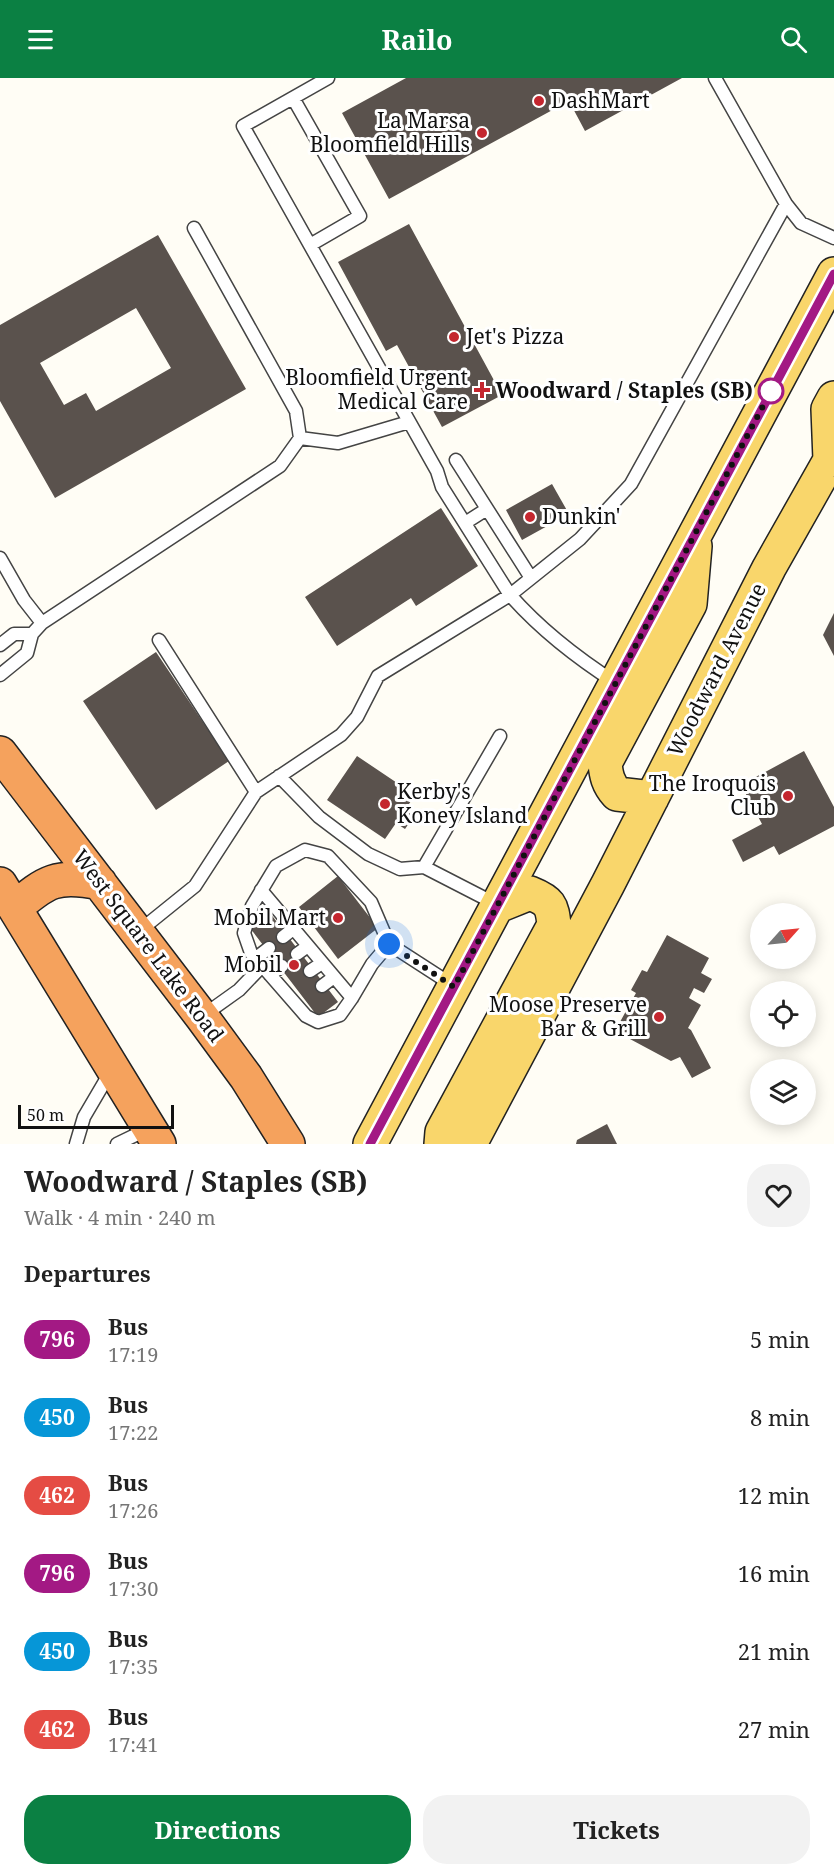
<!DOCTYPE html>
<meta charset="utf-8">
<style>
body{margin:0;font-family:"Noto Serif",serif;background:#f2f2f2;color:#222;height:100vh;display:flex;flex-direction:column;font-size:22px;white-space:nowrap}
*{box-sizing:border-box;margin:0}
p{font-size:20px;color:#767676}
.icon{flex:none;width:33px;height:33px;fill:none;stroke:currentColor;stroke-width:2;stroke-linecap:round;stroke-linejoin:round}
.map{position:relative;height:1066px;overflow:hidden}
.panel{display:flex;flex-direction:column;background:#fff;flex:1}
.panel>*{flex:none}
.badge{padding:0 12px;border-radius:20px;font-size:21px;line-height:39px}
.needle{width:39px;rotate:63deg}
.controls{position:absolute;left:750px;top:825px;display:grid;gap:12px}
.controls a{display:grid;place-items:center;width:66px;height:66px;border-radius:50%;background:#fff;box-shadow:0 3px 15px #0003;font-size:30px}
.scale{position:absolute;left:18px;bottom:15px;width:156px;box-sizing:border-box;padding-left:6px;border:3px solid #111;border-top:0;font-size:16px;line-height:21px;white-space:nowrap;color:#111;-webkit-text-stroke:4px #fff;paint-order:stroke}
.you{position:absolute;width:30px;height:30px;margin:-15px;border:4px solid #fff;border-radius:50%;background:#1a73e8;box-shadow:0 0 0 9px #1a73e833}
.map>.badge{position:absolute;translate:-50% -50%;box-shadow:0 0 0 3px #fff}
h2{padding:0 24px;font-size:22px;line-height:54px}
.round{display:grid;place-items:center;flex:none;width:63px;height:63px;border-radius:24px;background:#f2f2f2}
.summary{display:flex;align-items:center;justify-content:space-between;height:102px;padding:0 24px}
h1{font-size:28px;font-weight:700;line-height:45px}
.cta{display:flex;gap:12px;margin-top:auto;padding:12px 24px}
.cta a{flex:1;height:69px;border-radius:24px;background:#0b8043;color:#fff;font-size:24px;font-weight:700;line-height:69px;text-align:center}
.cta a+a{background:#f2f2f2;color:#222}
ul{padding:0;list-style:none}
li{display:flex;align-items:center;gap:18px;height:78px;padding:0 24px}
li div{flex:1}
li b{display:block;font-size:22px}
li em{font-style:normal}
li .badge{min-width:66px;font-weight:700;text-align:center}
header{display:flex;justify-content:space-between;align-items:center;height:78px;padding:0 24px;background:#0b8043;color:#fff;font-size:27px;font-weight:700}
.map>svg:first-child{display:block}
</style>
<header><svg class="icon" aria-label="menu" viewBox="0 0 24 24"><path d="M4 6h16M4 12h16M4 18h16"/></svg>Railo<svg class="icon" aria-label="search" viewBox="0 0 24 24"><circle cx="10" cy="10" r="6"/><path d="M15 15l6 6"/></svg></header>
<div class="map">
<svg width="834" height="1066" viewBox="0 0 834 1066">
<rect width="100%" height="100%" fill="#fffdf5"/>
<!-- building -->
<path fill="#5a524d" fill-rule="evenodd" d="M406,0H682L585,53L569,23L389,121L342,35Z
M409,146L502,317L442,349L397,267L386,273L338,184Z
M158,157L246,311L55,420L0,323V247ZM136,230L171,290L96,333L86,315L64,327L40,285Z
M552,406L569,436L522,462L506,432Z
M441,430L478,488L416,528L411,520L337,568L305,519Z
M834,535V578L823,557Z
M156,574L229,683L156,732L83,623Z
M804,673L834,729V748L779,777L774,768L743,784L732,762L762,746L741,707Z
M357,678L415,717L405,732L414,738L405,751L396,745L385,761L327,722Z
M338,798L378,850L338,881L299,829Z
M270,835L338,924L318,939L250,850Z
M667,857L709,880L701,895L712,901L704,915L694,910L689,920L701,927L688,950L691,952L711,990L692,1000L680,979L671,983L615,953L636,915L631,912L642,892L647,894Z
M607,1046L617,1066H576L577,1062Z"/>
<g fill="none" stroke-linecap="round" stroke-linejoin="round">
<defs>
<path id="lane" d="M328,0L243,48L437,393L442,409L510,517C540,551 577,580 616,605
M715,0L786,126L801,145L834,160
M293,20L360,138L310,167
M194,150L296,333L300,360
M456,382L531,500
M465,445L487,431
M0,480L24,522L42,545
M159,562L256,714
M0,567L14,556H32
M0,597L27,575L32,556L42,545L280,388L300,360L338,365L409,344
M279,698L319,739L368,776L400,791L424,789
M261,812L352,920
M496,826L424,789L500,658
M138,854L195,808L256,714L341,657L357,639L378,598L510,517L580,461L631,406L786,126
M283,859L293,851
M389,866L372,886L352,920L340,937L318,944L306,938L251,875L244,855L252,828L276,788L305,772L328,778L371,824L389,866L454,908
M297,876L308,868
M256,880L269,870
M310,893L322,885
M270,897L282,888
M322,908L334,899
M204,937L239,912L262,888
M76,1066L84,1039L111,993
M117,1066L148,1051"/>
<path id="primary" d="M830,382L828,331L834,320
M652,720L617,716C608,706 606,697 605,685L690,526L695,468
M370,1066L834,196
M441,1066L442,1054L554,847C552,827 550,823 530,815L498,828
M470,1066L608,806L769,490L834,375"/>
<path id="highway" d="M0,675L202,939L246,999L288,1066
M0,806L159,1066
M15,830C46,803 57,796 100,805"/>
</defs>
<!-- lane casing -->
<use href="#lane" stroke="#444" stroke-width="15"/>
<!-- primary casing -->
<use href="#primary" stroke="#222" stroke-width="36"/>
<!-- highway casing -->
<use href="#highway" stroke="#222" stroke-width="36"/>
<!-- lane -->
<use href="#lane" stroke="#fff" stroke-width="12"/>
<!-- primary -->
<use href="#primary" stroke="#f9d66b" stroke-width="33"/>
<!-- highway -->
<use href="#highway" stroke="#f5a25d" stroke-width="33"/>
</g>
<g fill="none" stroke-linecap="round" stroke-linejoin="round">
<defs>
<path id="line" d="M370,1066L834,196"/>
</defs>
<!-- line casing -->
<use href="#line" stroke="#fff" stroke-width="14"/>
<!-- line -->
<use href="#line" stroke="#a31984" stroke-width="9"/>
<!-- walk -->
<path stroke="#111" stroke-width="6" stroke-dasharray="0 10.8" d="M389,866L454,909L771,313"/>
</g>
<!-- markers -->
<g fill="#c4262e" stroke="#fff" stroke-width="2">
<circle cx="539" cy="23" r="6"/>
<circle cx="482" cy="55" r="6"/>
<circle cx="454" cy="259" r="6"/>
<path d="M479 303h6v6h6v6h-6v6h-6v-6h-6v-6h6z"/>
<circle cx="530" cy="439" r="6"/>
<circle cx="788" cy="718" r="6"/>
<circle cx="385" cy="726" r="6"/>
<circle cx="338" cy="840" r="6"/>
<circle cx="294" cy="887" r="6"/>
<circle cx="659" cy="939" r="6"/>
</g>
<circle fill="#fff" stroke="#a31984" stroke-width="3" cx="771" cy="313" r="12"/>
<g text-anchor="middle" stroke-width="6" stroke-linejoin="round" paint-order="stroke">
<!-- poi labels -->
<g font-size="21" fill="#111" stroke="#fff" text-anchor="end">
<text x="551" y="30" text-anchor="start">DashMart</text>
<text x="470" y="50">La Marsa<tspan x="470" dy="24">Bloomfield Hills</tspan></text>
<text x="466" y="266" text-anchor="start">Jet's Pizza</text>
<text x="468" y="307">Bloomfield Urgent<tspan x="468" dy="24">Medical Care</tspan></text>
<text x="542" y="446" text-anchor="start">Dunkin'</text>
<text x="776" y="713">The Iroquois<tspan x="776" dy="24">Club</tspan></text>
<text x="397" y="721" text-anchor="start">Kerby's<tspan x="397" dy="24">Koney Island</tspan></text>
<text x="326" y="847">Mobil Mart</text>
<text x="282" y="894">Mobil</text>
<text x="647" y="934">Moose Preserve<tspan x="647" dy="24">Bar &amp; Grill</tspan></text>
</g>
<!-- stop labels -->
<g font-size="21" font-weight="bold" fill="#111" stroke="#fff" text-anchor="end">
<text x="753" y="320">Woodward / Staples (SB)</text>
</g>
<!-- street labels -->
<g font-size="21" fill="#111" stroke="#fff">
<text transform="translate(717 592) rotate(-63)" y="7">Woodward Avenue</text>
<text transform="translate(148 868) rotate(53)" y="7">West Square Lake Road</text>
</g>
</g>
</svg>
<div class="controls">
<a><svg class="needle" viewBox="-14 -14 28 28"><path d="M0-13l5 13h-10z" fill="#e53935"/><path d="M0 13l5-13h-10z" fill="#767676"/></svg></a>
<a><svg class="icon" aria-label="locate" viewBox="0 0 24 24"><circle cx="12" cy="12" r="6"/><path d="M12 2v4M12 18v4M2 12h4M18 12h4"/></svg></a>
<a><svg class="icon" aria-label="layers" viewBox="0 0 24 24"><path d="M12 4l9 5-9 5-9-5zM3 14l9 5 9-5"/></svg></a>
</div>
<div class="scale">50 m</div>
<div class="you" style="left:389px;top:866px"></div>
</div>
<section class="panel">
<div class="summary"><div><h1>Woodward / Staples (SB)</h1><p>Walk · 4 min · 240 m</p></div><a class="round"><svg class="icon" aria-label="heart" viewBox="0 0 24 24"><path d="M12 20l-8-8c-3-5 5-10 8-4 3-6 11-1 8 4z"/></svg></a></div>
<h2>Departures</h2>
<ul>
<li><span class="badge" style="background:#a31984;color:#fff">796</span><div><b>Bus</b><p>17:19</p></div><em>5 min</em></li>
<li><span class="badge" style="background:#0696d7;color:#fff">450</span><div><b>Bus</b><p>17:22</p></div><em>8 min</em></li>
<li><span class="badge" style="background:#e54c44;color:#fff">462</span><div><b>Bus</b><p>17:26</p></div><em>12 min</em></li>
<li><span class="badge" style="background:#a31984;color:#fff">796</span><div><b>Bus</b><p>17:30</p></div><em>16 min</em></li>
<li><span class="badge" style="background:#0696d7;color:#fff">450</span><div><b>Bus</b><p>17:35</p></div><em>21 min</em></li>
<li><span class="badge" style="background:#e54c44;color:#fff">462</span><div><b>Bus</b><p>17:41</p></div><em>27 min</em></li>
</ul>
<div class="cta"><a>Directions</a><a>Tickets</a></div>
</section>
